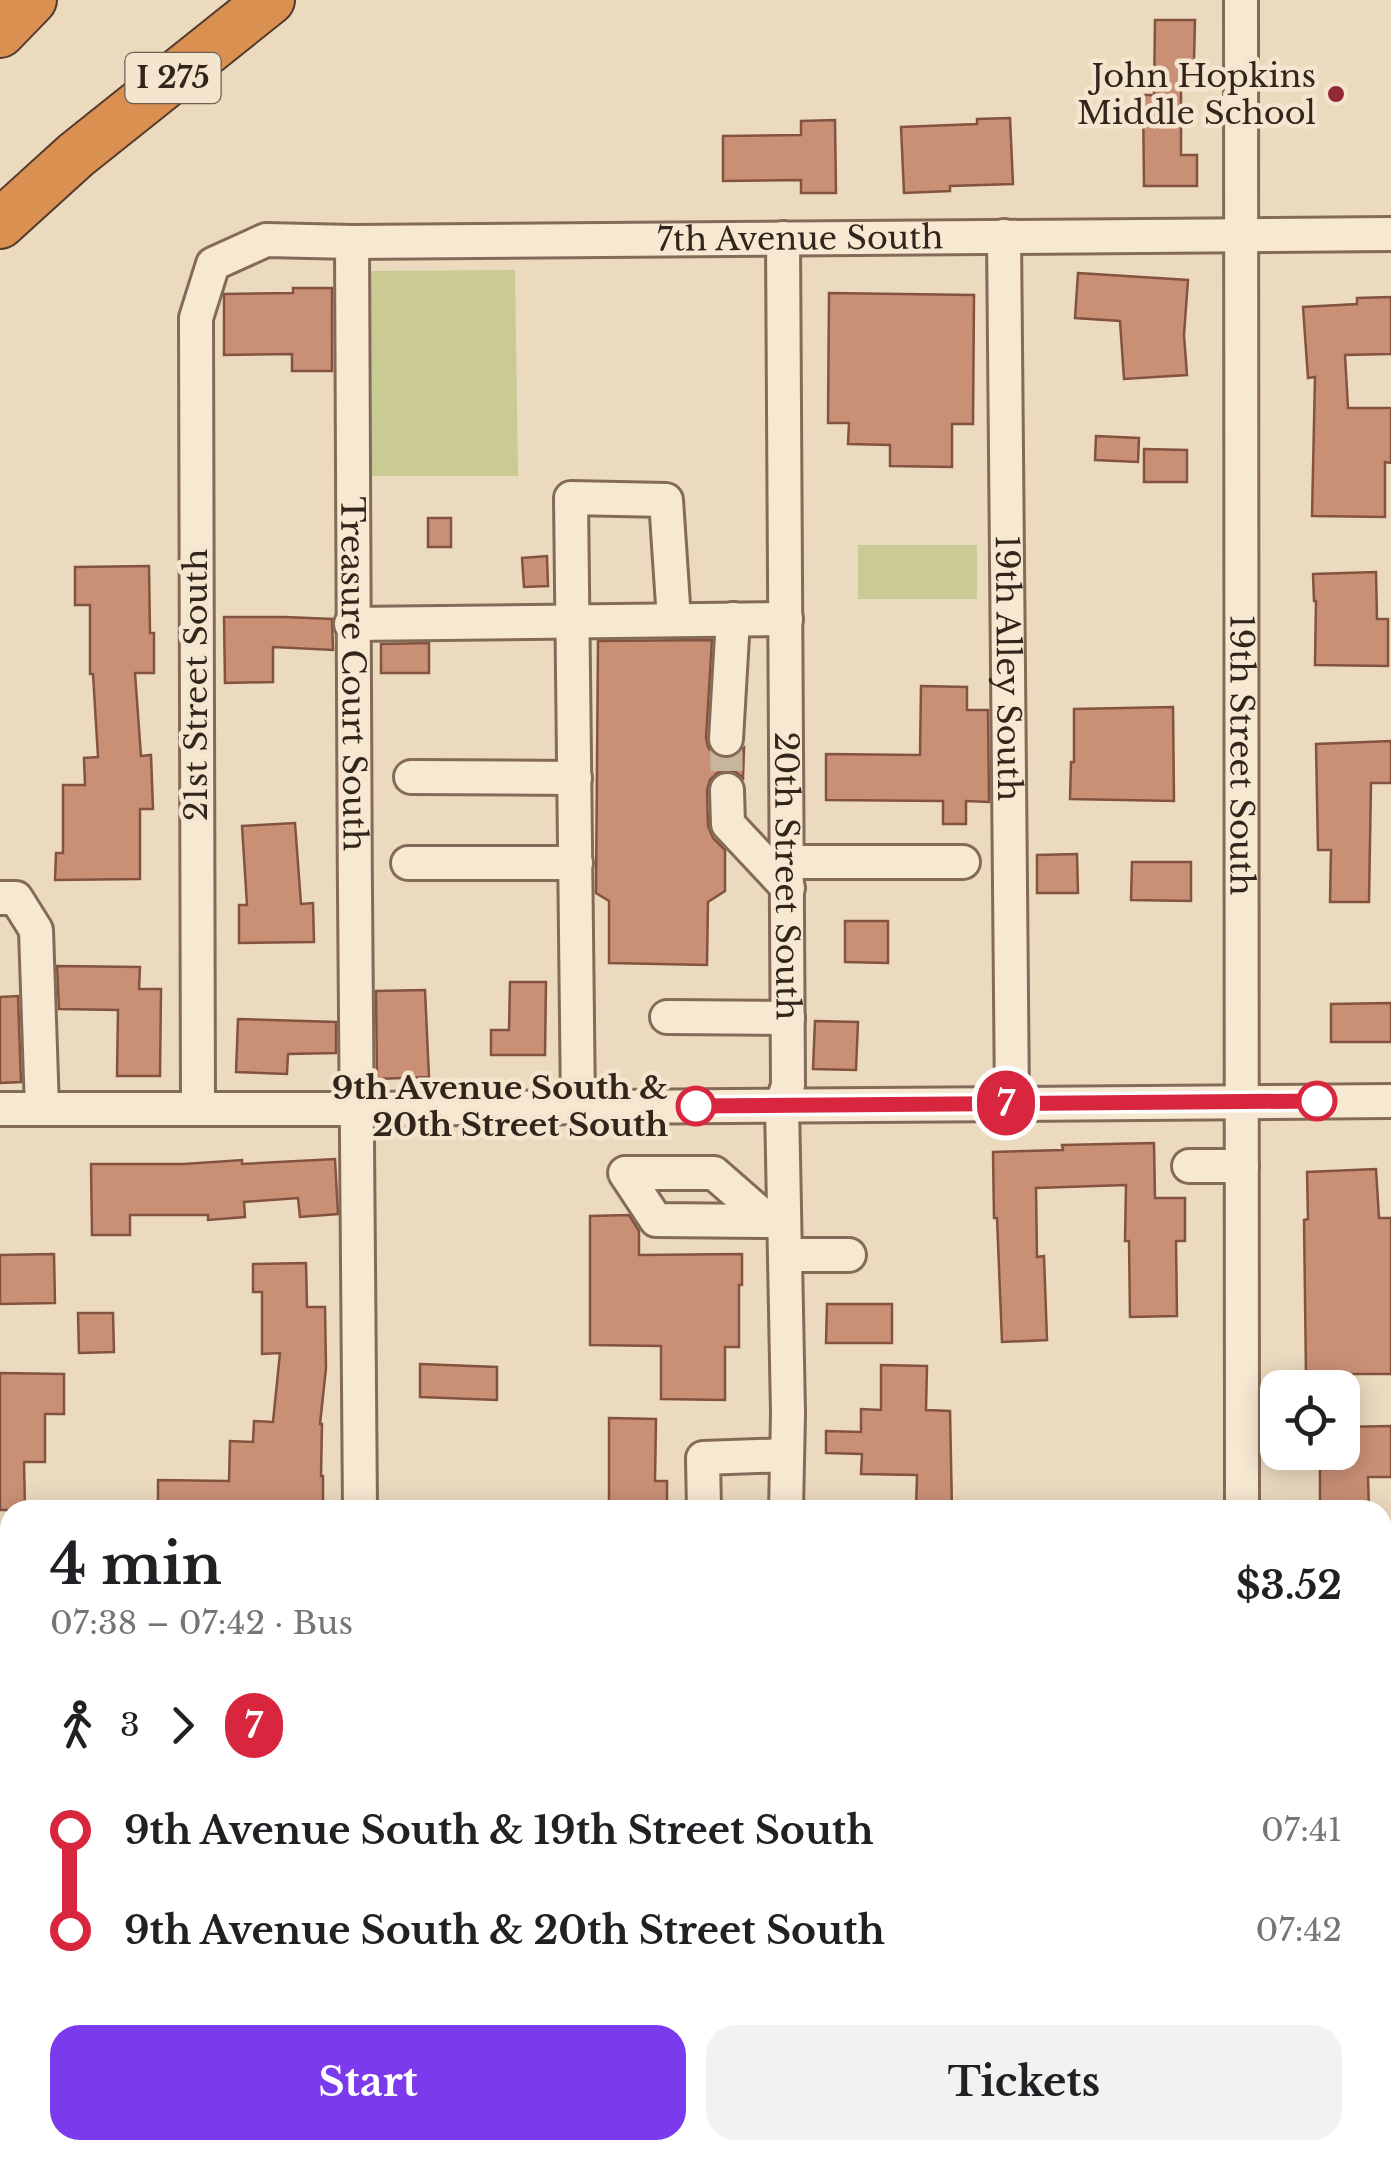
<!DOCTYPE html>
<meta charset="utf-8">
<style>
body{margin:0;font-family:"Libre Baskerville",serif;background:#f2f2f2;color:#202124;height:100vh;display:flex;flex-direction:column;font-size:38px;white-space:nowrap}
*{box-sizing:border-box;margin:0}
p{font-size:32px;color:#757577}
.icon{flex:none;width:55px;height:55px;fill:none;stroke:currentColor;stroke-width:2;stroke-linecap:round;stroke-linejoin:round}
.map{position:relative;flex:1;overflow:hidden}
.sheet{position:absolute;left:0px;top:1500px;width:1392px;height:660px;display:flex;flex-direction:column;background:#fff;border-radius:30px 30px 0 0;box-shadow:0 5px 25px #0003}
.sheet>*{flex:none}
.badge{padding:0 20px;border-radius:32px;font-size:35px;line-height:65px}
.tools{position:absolute;left:1260px;top:1370px;display:grid;gap:20px}
.tools a{display:grid;place-items:center;width:100px;height:100px;border-radius:20px;background:#fff;box-shadow:0 5px 25px #0003;font-size:50px}
.map>.badge{position:absolute;translate:-50% -50%;box-shadow:0 0 0 5px #fff}
.legs{display:flex;align-items:center;gap:15px;height:110px;padding:0 50px;font-size:32px}
.legs p{margin-inline-start:auto}
.head{display:flex;align-items:center;justify-content:space-between;height:170px;padding:0 50px}
h1{font-size:55px;font-weight:700;line-height:75px}
.button{display:flex;gap:20px;margin-top:auto;padding:20px 50px}
.button a{flex:1;height:115px;border-radius:30px;background:#7c3aed;color:#fff;font-size:40px;font-weight:700;line-height:115px;text-align:center}
.button a+a{background:#f2f2f2;color:#202124}
ul{padding:0 50px;list-style:none}
li{display:flex;align-items:center;gap:35px;height:100px;font-size:38px}
li i{display:grid;place-items:center;width:15px;height:100%;margin:0 12px;background:currentColor}
li i::after{content:'';width:25px;height:25px;margin:-12px;border:8px solid;border-radius:50%;background:#fff}
li p{margin-inline-start:auto}
li:first-child i{background:linear-gradient(#0000 50%,currentColor 0)}
li:last-child i{background:linear-gradient(currentColor 50%,#0000 0)}
.map>svg:first-child{display:block}
</style>
<div class="map">
<svg width="1391" height="2160" viewBox="0 0 1391 2160">
<rect width="100%" height="100%" fill="#ecdabf"/>
<!-- green -->
<path fill="#c9ca94" d="M515,270L518,476H369V271Z
M858,545H977V599H858Z"/>
<!-- building -->
<path fill="#c99076" stroke="#83533f" stroke-width="2.5" d="M1155,20H1195L1194,61L1181,60V155H1197V186H1144L1143,95H1154Z
M1010,118L1013,184L950,186V191L904,193L901,127L977,124V119Z
M835,120L836,193H801V180L723,181V136L801,135V121Z
M1078,273L1188,280L1184,335L1187,375L1124,379L1120,321L1075,318Z
M293,288H332V371H292V354L224,355V294L293,293Z
M829,293L974,295L973,424H952V467L890,466V445L848,444L849,423H828Z
M1391,297V354L1345,355L1348,408H1391V463L1385,462V517L1312,516L1315,377L1308,378L1303,307L1357,304V298Z
M1096,436L1139,438L1138,462L1095,460Z
M1144,449L1187,450V482H1144Z
M428,518H451V547H428Z
M547,556L548,586L524,587L522,558Z
M149,566L150,633H154V673H135L141,756L151,755L153,809H140V879L55,880L56,853H63V785H85L84,758L98,757L93,674H90V605H75V567Z
M1376,572L1377,619H1388V666L1315,665L1316,601H1314L1313,574Z
M224,617H285L332,619L333,650L273,647V682L225,683Z
M712,640L706,738L708,747L714,755L726,759L736,756L744,748L743,778L736,772L727,770L717,773L710,780L707,790L708,826L713,838L725,850V891L708,902L707,965L609,963V901L596,893L598,641Z
M429,643V673H381V644Z
M921,686L967,687V710H988L989,802L966,801V824H943V801L826,800V754L920,755Z
M1173,707L1174,801L1070,799L1071,762H1074V709Z
M1391,741V783H1371L1369,902H1330L1331,850H1318L1316,744Z
M295,823L301,904L313,903L314,942L239,943V905H247L242,826Z
M1077,854L1078,893H1037V855Z
M1132,862H1191V901L1131,900Z
M845,921H888V963L845,962Z
M57,966L140,967L139,989H161L160,1076H117L118,1010L59,1009Z
M510,982H546L545,1055H491V1030H509Z
M425,990L429,1077L377,1079L376,991Z
M18,996L21,1082L0,1083V997Z
M1391,1003V1042H1331V1004Z
M238,1019L336,1022V1053L288,1054L287,1074L236,1072Z
M815,1021L858,1022L856,1070L813,1069Z
M1154,1143L1155,1198H1185V1241H1176L1177,1316L1130,1317L1129,1241H1125L1126,1185L1036,1188L1037,1257L1044,1256L1047,1340L1002,1342L997,1218H994L993,1152L1063,1150L1062,1145Z
M335,1159L338,1214L300,1217L298,1198L244,1202L245,1217L208,1220V1215H130V1235H92L91,1164H184L242,1160V1164Z
M1376,1169L1379,1218H1391V1374H1306L1304,1220L1308,1219L1307,1172Z
M629,1215L639,1231V1255L742,1254V1285H739V1347H725V1400L661,1399V1346L590,1345V1216Z
M54,1254L55,1303L0,1304V1255Z
M306,1263L307,1307H325L326,1368L320,1424H322L321,1476H323V1510H158V1480L229,1481L230,1441L253,1442L254,1421L273,1422L280,1353L262,1354V1292H253V1264Z
M827,1304H892V1343H826Z
M78,1313H113L114,1352L79,1353Z
M420,1364L497,1367V1400L420,1397Z
M881,1365L927,1366L926,1410L950,1411L952,1510H916L917,1475L861,1474L862,1454L826,1453V1431L861,1432V1409L881,1410Z
M0,1373L64,1374V1414H45V1462H24L25,1510H0Z
M609,1418L656,1419L655,1481H667V1510H609Z
M1391,1426V1477H1368L1369,1510H1320V1452H1342V1427Z"/>
<g fill="none" stroke-linecap="round" stroke-linejoin="round">
<!-- minor-tunnel -->
<path stroke="#c7b69e" stroke-width="32" stroke-dasharray="32 16" stroke-linecap="butt" d="M726,739L727,790"/>
<defs>
<g id="minor">
<path id="s1" d="M1241,0L1242,1510"/>
<path id="s2" d="M1004,236L1012,1103"/>
<path id="s3" d="M783,238L788,1085L782,1105L788,1413L786,1510"/>
<path id="s4" d="M352,242C351,665 358,1087 360,1510"/>
<path d="M351,624L786,619"/>
<path d="M726,739L733,619"/>
<path d="M411,777L575,778"/>
<path d="M727,790L728,824L788,888"/>
<path d="M788,862H963"/>
<path d="M408,863H576"/>
<path d="M0,898H16L36,930L42,1109"/>
<path d="M667,1017L788,1018"/>
<path d="M578,1107L571,498L666,500L674,620"/>
<path d="M0,1109H358L1391,1101"/>
<path id="s5" d="M198,1109L196,318L213,264L266,240L352,242L1391,234"/>
<path d="M1189,1166H1242"/>
<path d="M769,1221L714,1173H625L656,1220L769,1221H784"/>
<path d="M785,1255H849"/>
<path d="M704,1510L703,1458L787,1455"/>
<path d="M0,1555L10,1554"/>
<path d="M0,1987H10"/>
<path d="M69,2150V2160"/>
<path d="M363,2150V2160"/>
<path d="M1244,2150V2160"/>
</g>
<path id="highway" d="M0,33L32,0
M0,224L76,155L270,0"/>
</defs>
<!-- minor casing -->
<use href="#minor" stroke="#846b58" stroke-width="38"/>
<!-- highway casing -->
<use href="#highway" stroke="#523a2d" stroke-width="52"/>
<!-- minor -->
<use href="#minor" stroke="#f7e8d2" stroke-width="32"/>
<!-- highway -->
<use href="#highway" stroke="#da9051" stroke-width="48"/>
</g>
<g fill="none" stroke-linecap="round" stroke-linejoin="round">
<defs>
<path id="line-1" d="M696,1106L1317,1101"/>
</defs>
<!-- line-1 casing -->
<use href="#line-1" stroke="#fff" stroke-width="22"/>
<!-- line-1 -->
<use href="#line-1" stroke="#d7263d" stroke-width="15"/>
</g>
<!-- markers -->
<circle fill="#912a35" stroke="#f4e5cf" stroke-width="4" cx="1336" cy="94" r="10"/>
<g fill="#fff" stroke="#d7263d" stroke-width="5">
<circle cx="1317" cy="1101" r="18"/>
<circle cx="696" cy="1106" r="18"/>
</g>
<g text-anchor="middle" stroke-width="9" stroke-linejoin="round" paint-order="stroke">
<!-- shield labels -->
<rect fill="#f4e5cf" stroke="#6e5f52" stroke-width="2.5" x="125.5" y="53" width="95" height="50" rx="8"/>
<g font-size="30" font-weight="bold" fill="#34251c">
<text x="173" y="88">I 275</text>
</g>
<!-- poi labels -->
<g font-size="32" fill="#34251c" stroke="#f4e5cf" text-anchor="end">
<text x="1316" y="87">John Hopkins<tspan x="1316" dy="37">Middle School</tspan></text>
</g>
<!-- street labels -->
<g font-size="32" fill="#34251c" stroke="#f4e5cf">
<text dy="11" stroke="none"><textPath href="#s5" startOffset="1440">7th Avenue South</textPath></text>
<text dy="11" stroke="none"><textPath href="#s2" startOffset="432">19th Alley South</textPath></text>
<text dy="11" stroke="none"><textPath href="#s4" startOffset="432">Treasure Court South</textPath></text>
<text transform="translate(196 685) rotate(-90)" y="11">21st Street South</text>
<text dy="11" stroke="none"><textPath href="#s1" startOffset="755">19th Street South</textPath></text>
<text dy="11" stroke="none"><textPath href="#s3" startOffset="638">20th Street South</textPath></text>
</g>
<!-- stop labels -->
<g font-size="32" font-weight="bold" fill="#34251c" stroke="#f4e5cf" text-anchor="end">
<text x="668" y="1099">9th Avenue South &amp;<tspan x="668" dy="37">20th Street South</tspan></text>
</g>
</g>
</svg>
<div class="tools">
<a><svg class="icon" aria-label="locate" viewBox="0 0 24 24"><circle cx="12" cy="12" r="6"/><path d="M12 2v4M12 18v4M2 12h4M18 12h4"/></svg></a>
</div>
<b class="badge" style="left:1006px;top:1103px;background:#d7263d;color:#fff">7</b>
<section class="sheet">
<div class="head"><div><h1>4 min</h1><p>07:38 – 07:42 · Bus</p></div><b>$3.52</b></div>
<div class="legs"><svg class="icon" aria-label="walk" viewBox="0 0 24 24"><circle cx="13" cy="4" r="2"/><path d="M13 8l-2 6 4 7M11 14l-3 7M7 12l3-4h3l4 4"/></svg>3<svg class="icon" aria-label="forward" viewBox="0 0 24 24"><path d="M9 5l7 7-7 7"/></svg><b class="badge" style="background:#d7263d;color:#fff">7</b></div>
<ul>
<li><i style="color:#d7263d"></i><b>9th Avenue South &amp; 19th Street South</b><p>07:41</p></li>
<li><i style="color:#d7263d"></i><b>9th Avenue South &amp; 20th Street South</b><p>07:42</p></li>
</ul>
<div class="button"><a>Start</a><a>Tickets</a></div>
</section>
</div>
